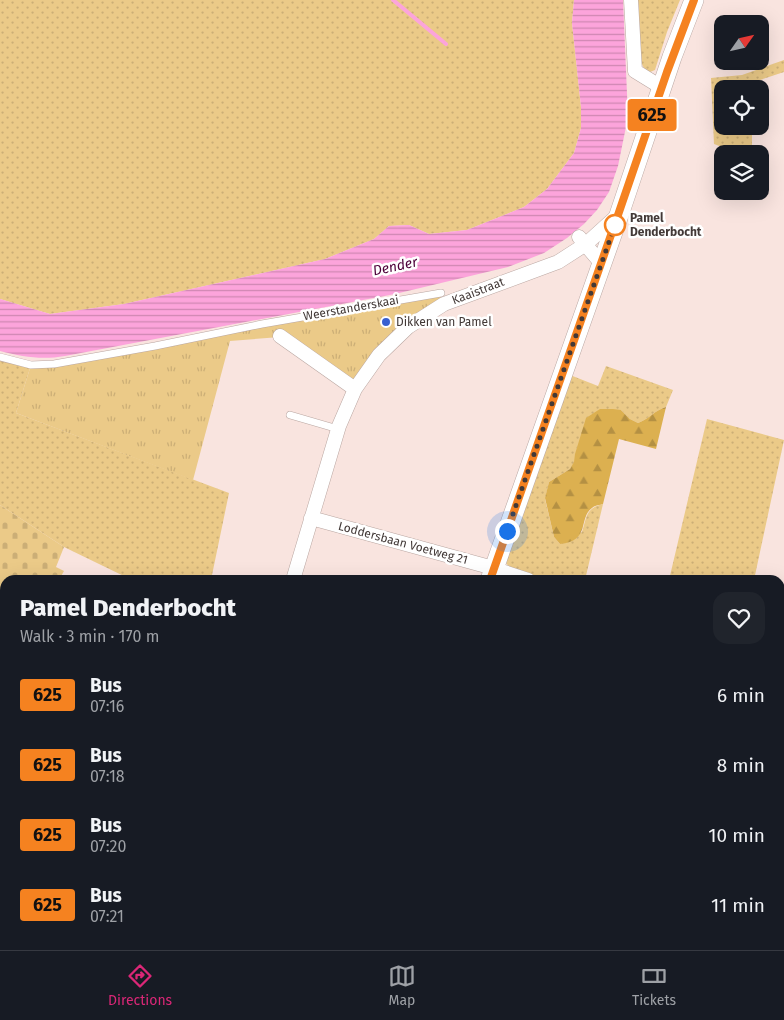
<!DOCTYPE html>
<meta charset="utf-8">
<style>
body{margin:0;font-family:"Fira Sans",sans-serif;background:#20242c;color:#f1f3f6;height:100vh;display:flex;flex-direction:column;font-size:19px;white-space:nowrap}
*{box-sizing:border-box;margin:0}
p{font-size:16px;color:#9ea1a6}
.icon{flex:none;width:28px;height:28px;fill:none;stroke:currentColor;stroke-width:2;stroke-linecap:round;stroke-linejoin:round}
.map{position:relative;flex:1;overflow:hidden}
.sheet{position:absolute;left:0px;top:575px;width:785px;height:375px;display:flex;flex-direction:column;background:#171b24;border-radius:15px 15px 0 0;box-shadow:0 5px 20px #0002}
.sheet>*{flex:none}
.badge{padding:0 10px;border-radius:4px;font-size:18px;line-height:32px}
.needle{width:32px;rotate:56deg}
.controls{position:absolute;left:714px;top:15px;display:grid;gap:10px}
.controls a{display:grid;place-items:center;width:55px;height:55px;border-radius:10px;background:#171b24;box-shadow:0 5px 20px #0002;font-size:25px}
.you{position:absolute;width:25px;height:25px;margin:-12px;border:4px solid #fff;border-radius:50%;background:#1a73e8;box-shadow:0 0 0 8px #1a73e833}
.map>.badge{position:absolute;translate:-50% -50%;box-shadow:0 0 0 2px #fff}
.round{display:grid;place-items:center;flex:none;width:52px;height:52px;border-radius:15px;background:#20242c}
.headline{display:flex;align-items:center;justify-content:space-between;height:85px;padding:0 20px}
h1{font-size:24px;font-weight:800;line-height:38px}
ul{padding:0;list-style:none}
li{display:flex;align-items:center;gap:15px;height:70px;padding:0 20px}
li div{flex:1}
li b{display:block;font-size:19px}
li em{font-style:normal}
li .badge{min-width:55px;font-weight:700;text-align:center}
.tabs{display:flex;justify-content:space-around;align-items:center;height:70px;border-top:1px solid #363941;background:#171b24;font-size:14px;color:#9ea1a6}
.tabs a{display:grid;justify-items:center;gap:2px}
.tabs .on{color:#db2777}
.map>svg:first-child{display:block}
</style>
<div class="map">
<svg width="784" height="950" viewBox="0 0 784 950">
<defs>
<pattern id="grass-dots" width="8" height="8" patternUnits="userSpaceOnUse" patternTransform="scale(1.25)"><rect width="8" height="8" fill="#ebca88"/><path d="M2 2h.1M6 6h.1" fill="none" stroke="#cbae76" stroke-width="1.8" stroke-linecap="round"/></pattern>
<pattern id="forest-firs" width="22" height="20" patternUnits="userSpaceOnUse" patternTransform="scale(1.25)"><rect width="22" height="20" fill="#dcb050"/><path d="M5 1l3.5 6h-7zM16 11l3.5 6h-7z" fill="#b49043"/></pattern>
<pattern id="cemetery-stones" width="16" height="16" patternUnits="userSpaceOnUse" patternTransform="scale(1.25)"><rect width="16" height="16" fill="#ebca88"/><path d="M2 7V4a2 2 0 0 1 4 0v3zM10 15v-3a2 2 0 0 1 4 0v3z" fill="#cbae76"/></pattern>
<pattern id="park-tufts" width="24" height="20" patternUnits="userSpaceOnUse" patternTransform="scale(1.25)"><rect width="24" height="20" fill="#ebca88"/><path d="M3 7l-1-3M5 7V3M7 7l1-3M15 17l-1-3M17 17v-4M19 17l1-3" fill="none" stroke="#cbae76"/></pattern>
<pattern id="water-rules" width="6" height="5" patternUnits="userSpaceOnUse" patternTransform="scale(1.25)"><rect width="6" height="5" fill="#fca4db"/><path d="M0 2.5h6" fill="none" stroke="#ce87b2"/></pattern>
</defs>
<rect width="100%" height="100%" fill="#f9e4df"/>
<!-- grass -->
<path fill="url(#grass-dots)" d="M0,0H574L572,23L581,107V128L574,153L547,189L524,207L467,230L429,234L409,225L389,226L374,239L325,259L124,304L50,314L0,299Z
M636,0H680L667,32L655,70L650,72C644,70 642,65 640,59Z
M784,60V72L751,83V89H722V126H752V154H741L714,144L711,78L742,75Z
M0,355L31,365L16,413L229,493L211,580H132L64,547L0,505Z
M606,366L673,390L666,407C655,410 649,419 638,423L630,419L621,410L578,447L575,462L570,469L549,482L545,499L554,537L560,544L582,532C587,516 586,508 603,504L585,580C562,580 522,583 506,563L570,375L598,386Z
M707,419L784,440L754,580H669Z
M780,812L784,816V904L780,903Z
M64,945H132L135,950H64Z
M244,945H301L297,950H245Z
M520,945H639L637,950H514V948L519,949Z"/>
<!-- forest -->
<path fill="url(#forest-firs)" d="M666,407L656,449L619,439L603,504C600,505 595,505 592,508C578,518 591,541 560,544L554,537L545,498L549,482L570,469L574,462L575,454L586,418L600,409H613L621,410L630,419L638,423C649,419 655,410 666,407Z
M780,695H784V816L780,812Z"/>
<!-- cemetery -->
<path fill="url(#cemetery-stones)" d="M0,505L64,547L56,567L64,571L59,580H5V625L0,623Z"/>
<!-- park -->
<path fill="url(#park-tufts)" d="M441,295L442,299L355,389L280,337L230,341L193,480L16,413L31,365Z"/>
<!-- water -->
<path fill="url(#water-rules)" d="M574,0H623L628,117L618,166L609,192L597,210L584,224L567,238L544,253L508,267L395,294L65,356C42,360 23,357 0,351V299L50,314L124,304L325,259L374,239L389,226L409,225L429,234L467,230L524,207L547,189L574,153L581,128V107L572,23Z"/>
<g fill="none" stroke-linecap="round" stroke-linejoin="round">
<!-- stream -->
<path stroke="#fca4db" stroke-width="4" d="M393,0L446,44"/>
<defs>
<path id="service" d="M0,357L31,365L54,364L155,346L262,324L441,293
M290,415L338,429"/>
<path id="minor" d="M631,0L635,71L661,87
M579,237L601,263
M280,336L355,389
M311,518L486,566L528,580
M293,580L339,426L355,389L379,355L408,327L444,304L558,262L586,244L618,215
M0,863L5,867
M142,945L146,950
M369,945L388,950"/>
<path id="secondary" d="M490,580L619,215L672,57L694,0
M312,950L316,945"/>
</defs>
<!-- service casing -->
<use href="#service" stroke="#baa7a2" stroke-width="8"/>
<!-- minor casing -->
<use href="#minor" stroke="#baa7a2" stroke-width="15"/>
<!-- secondary casing -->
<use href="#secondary" stroke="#baa7a2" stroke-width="20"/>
<!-- service -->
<use href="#service" stroke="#fff" stroke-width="7"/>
<!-- minor -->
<use href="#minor" stroke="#fff" stroke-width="14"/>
<!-- secondary -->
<use href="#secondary" stroke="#fff" stroke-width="19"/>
</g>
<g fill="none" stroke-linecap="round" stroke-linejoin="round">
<defs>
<path id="line" d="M490,580L618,215L667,72L694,0"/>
</defs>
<!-- line casing -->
<use href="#line" stroke="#fff" stroke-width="11"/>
<!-- line -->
<use href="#line" stroke="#f58220" stroke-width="8"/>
<!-- walk -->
<path stroke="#423937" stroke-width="5" stroke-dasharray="0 9" d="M507,531L615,225"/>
</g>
<!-- markers -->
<circle fill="#fff" stroke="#f58220" stroke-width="2.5" cx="615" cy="225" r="10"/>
<circle fill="#385fd0" stroke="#fff" stroke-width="2" cx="386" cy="322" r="5"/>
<g text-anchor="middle" stroke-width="5" stroke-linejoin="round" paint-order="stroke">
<!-- stop labels -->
<g font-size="12" font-weight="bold" fill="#423937" stroke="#fff" text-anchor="start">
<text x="630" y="222">Pamel<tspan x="630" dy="14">Denderbocht</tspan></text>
</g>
<!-- street labels -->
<g font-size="12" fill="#423937" stroke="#fff">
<text transform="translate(478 291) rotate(-21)" y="4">Kaaistraat</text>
<text transform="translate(351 308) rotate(-10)" y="4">Weerstanderskaai</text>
<text transform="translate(403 543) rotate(15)" y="4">Loddersbaan Voetweg 21</text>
</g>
<!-- poi labels -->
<g font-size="12" fill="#423937" stroke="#fff" text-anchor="start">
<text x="396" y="326">Dikken van Pamel</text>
</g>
<!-- water labels -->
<g font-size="14" font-style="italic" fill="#4d0039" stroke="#fff">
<text transform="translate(395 266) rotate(-12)" y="5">Dender</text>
</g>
</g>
</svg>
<div class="controls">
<a><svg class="needle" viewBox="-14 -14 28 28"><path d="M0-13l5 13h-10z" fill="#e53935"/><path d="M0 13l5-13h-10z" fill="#9ea1a6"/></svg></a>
<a><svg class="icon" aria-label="locate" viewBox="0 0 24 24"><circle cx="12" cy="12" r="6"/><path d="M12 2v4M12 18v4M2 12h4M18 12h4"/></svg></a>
<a><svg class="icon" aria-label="layers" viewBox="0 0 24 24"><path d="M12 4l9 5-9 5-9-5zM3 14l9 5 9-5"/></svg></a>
</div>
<div class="you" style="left:507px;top:531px"></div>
<b class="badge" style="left:652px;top:115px;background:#f58220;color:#111">625</b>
<section class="sheet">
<div class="headline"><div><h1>Pamel Denderbocht</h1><p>Walk · 3 min · 170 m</p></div><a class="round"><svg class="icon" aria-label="heart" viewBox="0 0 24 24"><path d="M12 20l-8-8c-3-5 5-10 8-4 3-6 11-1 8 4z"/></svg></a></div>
<ul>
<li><span class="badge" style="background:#f58220;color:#111">625</span><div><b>Bus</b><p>07:16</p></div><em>6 min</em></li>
<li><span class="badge" style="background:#f58220;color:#111">625</span><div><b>Bus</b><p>07:18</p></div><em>8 min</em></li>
<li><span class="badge" style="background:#f58220;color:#111">625</span><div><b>Bus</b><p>07:20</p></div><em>10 min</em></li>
<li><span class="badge" style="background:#f58220;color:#111">625</span><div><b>Bus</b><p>07:21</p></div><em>11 min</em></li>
</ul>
</section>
</div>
<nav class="tabs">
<a class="on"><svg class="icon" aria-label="directions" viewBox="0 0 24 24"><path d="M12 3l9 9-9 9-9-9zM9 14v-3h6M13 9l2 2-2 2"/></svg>Directions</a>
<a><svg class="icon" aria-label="map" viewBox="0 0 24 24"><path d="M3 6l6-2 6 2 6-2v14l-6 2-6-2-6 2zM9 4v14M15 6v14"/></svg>Map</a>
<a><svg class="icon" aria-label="tickets" viewBox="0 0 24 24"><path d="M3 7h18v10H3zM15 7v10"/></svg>Tickets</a>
</nav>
